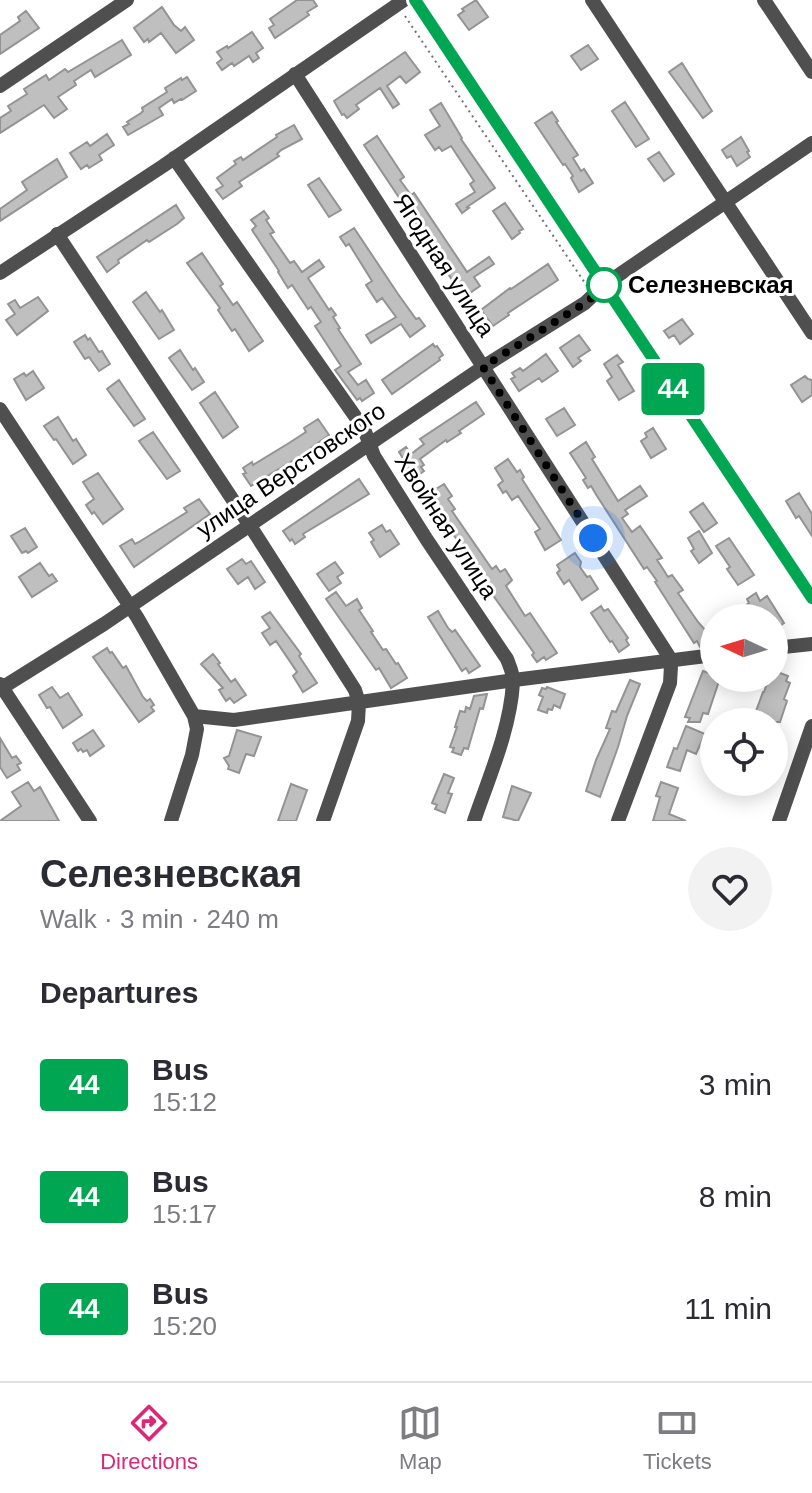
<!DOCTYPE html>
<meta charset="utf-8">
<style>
body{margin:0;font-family:Arial,sans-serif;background:#f2f2f3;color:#2b2b33;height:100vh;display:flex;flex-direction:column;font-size:30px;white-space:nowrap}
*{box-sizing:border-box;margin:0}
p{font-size:26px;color:#7c7c81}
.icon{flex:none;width:44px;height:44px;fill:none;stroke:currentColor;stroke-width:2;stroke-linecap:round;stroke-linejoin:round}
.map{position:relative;height:821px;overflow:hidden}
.drawer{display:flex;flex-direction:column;background:#fff;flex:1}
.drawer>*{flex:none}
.badge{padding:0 16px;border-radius:6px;font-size:28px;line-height:52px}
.needle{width:52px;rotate:274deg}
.buttons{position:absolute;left:700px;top:604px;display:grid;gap:16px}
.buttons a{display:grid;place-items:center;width:88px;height:88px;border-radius:50%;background:#fff;box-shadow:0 4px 20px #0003;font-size:40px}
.you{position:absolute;width:40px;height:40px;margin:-20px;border:6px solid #fff;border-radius:50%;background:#1a73e8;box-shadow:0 0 0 12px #1a73e833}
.map>.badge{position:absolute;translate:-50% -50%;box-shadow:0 0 0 4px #fff}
h2{padding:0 40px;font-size:30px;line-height:72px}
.round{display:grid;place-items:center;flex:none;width:84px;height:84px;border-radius:42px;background:#f2f2f3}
.summary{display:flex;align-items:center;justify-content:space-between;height:136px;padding:0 40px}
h1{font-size:38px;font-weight:700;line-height:60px}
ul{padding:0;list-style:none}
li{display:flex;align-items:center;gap:24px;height:112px;padding:0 40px}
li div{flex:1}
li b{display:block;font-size:30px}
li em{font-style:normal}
li .badge{min-width:88px;font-weight:700;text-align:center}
.menu{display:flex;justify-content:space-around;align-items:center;height:112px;border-top:2px solid #e1e1e2;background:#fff;font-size:22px;color:#7c7c81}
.menu a{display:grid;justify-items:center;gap:4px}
.menu .current{color:#db2777}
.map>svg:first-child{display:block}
</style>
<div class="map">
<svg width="812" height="821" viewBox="0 0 812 821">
<rect width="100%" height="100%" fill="#fff"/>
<!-- building -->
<path fill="#bfbfbf" stroke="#939393" stroke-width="2" d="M297,0H313L317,6L307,12L309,15L275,38L269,28L274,25L270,19Z
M476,0L488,17L469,30L458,15L464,11L462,9Z
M162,7L174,25L181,31L185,27L194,40L176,53L161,33L149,42L148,39L144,42L134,28Z
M26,11L39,28L0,54V35L20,21L18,17Z
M252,32L263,48L256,53L259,58L253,62L249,56L234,66L232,63L222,70L217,63L222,59L217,52L227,46L228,48Z
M122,40L131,55L95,77L91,70L74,81L76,85L58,97L67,109L54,118L44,105L0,133V118L11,111L8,106L27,94L24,89L46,75L49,80L65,69L68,72Z
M588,45L598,59L581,70L571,56Z
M405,52L420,72L406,83L400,76L387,86L399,104L393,108L380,88L356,105L359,109L347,118L344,114L342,115L334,101Z
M682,63L712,111L703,118L669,72Z
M187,77L196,91L182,100L181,99L174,103L172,99L159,108L163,115L128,135L123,127L129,124L127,122L141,113L143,111L142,108L167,92L165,88L181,78L182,80Z
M625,102L649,139L636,147L612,111Z
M441,103L462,138L461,139L495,188L467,207L469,208L462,213L456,204L475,192L470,184L474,181L451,146L442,151L439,147L435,150L425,135L440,126L430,110Z
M552,112L558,121L556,122L578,155L573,158L581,171L584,169L593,183L579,192L571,178L573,176L565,164L563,165L535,123Z
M294,125L302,139L281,150L277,154L279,156L239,182L242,186L223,199L216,190L223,186L217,178L236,164L234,161L241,157L243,160L277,137L276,135Z
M107,134L114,145L99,155L102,160L89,168L87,165L81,169L70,153L87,142L90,146Z
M377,136L404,177L400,180L411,195L414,193L467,272L489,257L494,264L474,277L480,286L464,297L444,268L445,267L435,251L433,252L426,242L428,241L364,145Z
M741,137L749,151L747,152L750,157L737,166L731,156L727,158L722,150Z
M659,152L674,174L664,181L648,159Z
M57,159L67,177L0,221V209L27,190L22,182Z
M319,178L341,210L329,217L308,185Z
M505,203L523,229L519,231L520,233L512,239L493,211Z
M176,205L184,218L177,224L149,242L147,240L118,260L119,263L107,272L97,257Z
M264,211L269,218L266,220L274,232L270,234L290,263L294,261L302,272L319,260L324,267L308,278L329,310L331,308L336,315L333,317L340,328L338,329L361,364L348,372L358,385L366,380L374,393L362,401L360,398L357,400L335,370L341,366L315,326L321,322L311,307L308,309L292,285L288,288L278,272L279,271L252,230L256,226L251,220Z
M354,228L398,294L416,319L419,318L425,326L410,337L401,324L371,343L366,335L396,317L382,298L377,302L366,285L372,281L349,244L346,246L340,237Z
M202,253L223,284L220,286L233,305L237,302L263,341L249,351L235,329L232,331L218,310L220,308L187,263Z
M548,264L558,280L508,313L509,315L493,326L481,310L510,288L511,289Z
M146,292L160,312L162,310L174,330L159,339L133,302Z
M38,297L48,311L17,335L6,320L15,314L8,304L15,300L20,308Z
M682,319L693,334L680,344L674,335L669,338L664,331Z
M85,335L88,340L90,338L99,352L102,351L110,364L99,371L89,357L85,359L74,342Z
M579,335L590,350L578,358L581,361L573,367L560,348Z
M433,344L435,347L437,346L443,355L439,358L440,360L392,394L382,380Z
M180,350L193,370L195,368L204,382L192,390L169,358Z
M546,354L558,371L542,382L539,378L519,391L511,379L515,377L512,373L520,368L523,371Z
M617,355L623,362L618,365L634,391L619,400L607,381L612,377L604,364Z
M33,371L44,388L26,400L14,379L24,373L26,376Z
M805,376L808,379L812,380V395L802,402L791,385Z
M119,380L145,419L134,426L107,389Z
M215,392L238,427L223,438L200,403Z
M476,402L484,414L459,431L461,433L447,442L446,440L420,459L424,465L421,467L424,471L417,476L415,472L411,475L401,462L404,460L399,452L406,447L411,454L424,444L420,439Z
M564,408L575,425L557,436L546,419Z
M58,417L73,441L76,439L86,455L73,464L56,439L54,440L44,426Z
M318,419L329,435L297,458L251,486L243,474L246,473L243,468L252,462L253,465L289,443L306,432L304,428Z
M653,428L666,449L651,458L641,441L647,437L645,433Z
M153,432L180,471L167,479L139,441Z
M586,442L595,457L592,459L618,501L640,486L647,496L625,510L628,514L622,518L632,532L640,526L662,558L657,560L663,569L668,577L672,575L683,590L678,593L698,622L714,640L706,646L700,647L697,641L694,643L655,582L657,581L647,567L644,569L597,496L591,486L588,488L583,480L586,478L570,453Z
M508,459L517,472L520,470L524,477L522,479L561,540L545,550L535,532L540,529L518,496L512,500L506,491L503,493L498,485L503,481L495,468Z
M98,473L123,509L103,524L94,512L92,514L86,505L94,499L83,482Z
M359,479L369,494L303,534L305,537L295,544L292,539L290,541L283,531Z
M444,484L452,496L448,499L455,509L452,511L492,569L496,566L500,572L505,569L512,580L506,586L525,616L530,613L557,653L546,660L544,657L537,662L532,655L534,653L473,567L462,547L426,495Z
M799,493L812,514V536L799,516L796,518L786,501Z
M199,499L210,514L134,567L120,546L132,539L135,544L139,542L187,512L184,508Z
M703,503L717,523L704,532L690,512Z
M382,525L386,532L390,530L399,544L380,557L371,542L374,540L369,533Z
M25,528L37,547L28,553L26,551L22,553L11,536Z
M699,531L712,553L699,563L691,551L694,549L688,538Z
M729,538L754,575L738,585L727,569L730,567L716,546Z
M575,553L581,562L580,567L587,577L590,576L598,589L582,600L569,580L564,584L557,573L560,570L557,565Z
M242,559L246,564L251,561L265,582L255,589L248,577L238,584L227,569Z
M335,562L343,573L337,577L341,583L329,591L317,574Z
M40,563L49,576L52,574L57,581L32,597L19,577Z
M336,592L346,606L357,599L362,608L359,610L373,631L371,632L383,650L386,649L396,664L398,663L407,678L391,688L379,668L376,670L326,599Z
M756,593L760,601L767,596L784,623L774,630V618H758L754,612L745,618H726L749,603L747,599Z
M601,606L604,611L608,609L628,638L626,640L629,645L619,652L612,641L610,642L591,613Z
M438,611L448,628L452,632L455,630L480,666L469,673L466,668L462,671L428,617Z
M270,612L301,654L299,656L317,683L303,692L293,676L297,672L276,641L270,645L262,633L270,628L262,617Z
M107,648L110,653L112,652L123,668L126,666L143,697L147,701L150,699L154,705L151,707L154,711L139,722L93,657Z
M213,654L220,663L218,664L231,682L235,679L246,695L234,703L230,698L226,701L219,690L223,688L201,664Z
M703,671L714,675V678H720L708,714L703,713L700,722H688L690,718L685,717Z
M775,671L788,676L786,681L790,683L784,699L787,701L780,722H758L760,715L755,714L763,692H764L769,678H774Z
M630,680L640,684L627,716L618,747L600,797L586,791L596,760L610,729L606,728L612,711L616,712Z
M52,687L60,698L68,693L82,715L63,728L50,707L47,708L39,695Z
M547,687L565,694L560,708L554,705L552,710L548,709L547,713L538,710L543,697L539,695L542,688L546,689Z
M487,694L483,709L480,708L468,749L464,748L461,755L452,752L454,748L450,747L457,727H455L460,711L465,712L466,707L470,709L474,696Z
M686,726L705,734L696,754L687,750L680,771L667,767L674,748L677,749Z
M93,730L104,746L90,756L87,750L83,752L81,749L78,751L73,743Z
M237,730L261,737L254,756L246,754L239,773L228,769L229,766L224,758L229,756Z
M0,738L12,758L16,756L21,763L17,765L20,770L7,778L0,767Z
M444,774L454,778L448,793L452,794L445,813L435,809L437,805L432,803Z
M28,782L34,791L40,787L59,821H0L21,806L12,792Z
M661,782L678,788L669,814L686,821H653L660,797L656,796Z
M291,784L307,790L296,821H278Z
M512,786L531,793L518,821L503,817Z"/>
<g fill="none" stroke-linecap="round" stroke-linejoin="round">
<!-- path -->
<path stroke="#717171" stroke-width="2" stroke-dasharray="2 4" stroke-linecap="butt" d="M405,16L587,286"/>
<!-- minor -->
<path stroke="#4f4f4f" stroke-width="14" d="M415,0L812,598
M592,0L812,333
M764,0L812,72
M295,74L668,655L671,666L670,683L618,821
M0,86L127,0
M174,158L364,429L374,456L427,540L507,659C510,667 514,675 513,683C510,730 489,777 474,821
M57,234L258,538L355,690L359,703L358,721L323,821
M0,273L163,166L404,0
M0,409L137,617L194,716L197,729L192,755L171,821
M774,648L812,644
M0,684L90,821
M0,689L104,624L483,367L585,303L604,285L812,143
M194,716L234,720L514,680L714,655
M779,821L812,726"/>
</g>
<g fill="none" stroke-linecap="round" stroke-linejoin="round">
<defs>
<path id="line" d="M415,0L812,598"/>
</defs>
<!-- line casing -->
<use href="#line" stroke="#fff" stroke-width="18"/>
<!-- line -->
<use href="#line" stroke="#00a651" stroke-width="12"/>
<!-- walk -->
<path stroke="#000" stroke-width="8" stroke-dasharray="0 14.4" d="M593,538L483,367L585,303L594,296L604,285"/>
</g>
<!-- markers -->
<circle fill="#fff" stroke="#00a651" stroke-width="4" cx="604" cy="285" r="16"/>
<g text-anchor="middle" stroke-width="6" stroke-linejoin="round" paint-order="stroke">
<!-- street labels -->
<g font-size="24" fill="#000" stroke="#fff">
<text transform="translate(444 265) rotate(57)" y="8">Ягодная улица</text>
<text transform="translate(291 470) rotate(-34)" y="8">улица Верстовского</text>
<text transform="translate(446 526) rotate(57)" y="8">Хвойная улица</text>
</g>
<!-- stop labels -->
<g font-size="24" font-weight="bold" fill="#000" stroke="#fff" text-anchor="start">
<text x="628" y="293">Селезневская</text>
</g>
</g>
</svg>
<div class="buttons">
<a><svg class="needle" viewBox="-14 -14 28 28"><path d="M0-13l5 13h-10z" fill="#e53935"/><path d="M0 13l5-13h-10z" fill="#7c7c81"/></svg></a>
<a><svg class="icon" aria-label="locate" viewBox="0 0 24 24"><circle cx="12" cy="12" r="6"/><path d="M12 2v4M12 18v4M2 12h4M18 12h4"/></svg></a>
</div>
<div class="you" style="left:593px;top:538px"></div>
<b class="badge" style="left:673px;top:389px;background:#00a651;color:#fff">44</b>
</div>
<section class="drawer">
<div class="summary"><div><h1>Селезневская</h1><p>Walk · 3 min · 240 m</p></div><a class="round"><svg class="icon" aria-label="heart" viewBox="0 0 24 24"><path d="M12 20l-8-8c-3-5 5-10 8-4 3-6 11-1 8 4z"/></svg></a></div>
<h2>Departures</h2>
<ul>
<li><span class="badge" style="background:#00a651;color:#fff">44</span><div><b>Bus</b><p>15:12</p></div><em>3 min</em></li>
<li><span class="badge" style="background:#00a651;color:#fff">44</span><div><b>Bus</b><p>15:17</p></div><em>8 min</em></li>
<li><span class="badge" style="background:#00a651;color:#fff">44</span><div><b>Bus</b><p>15:20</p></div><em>11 min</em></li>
</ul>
</section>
<nav class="menu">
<a class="current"><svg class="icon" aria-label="directions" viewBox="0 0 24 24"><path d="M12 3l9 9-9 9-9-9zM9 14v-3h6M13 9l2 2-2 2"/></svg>Directions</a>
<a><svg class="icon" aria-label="map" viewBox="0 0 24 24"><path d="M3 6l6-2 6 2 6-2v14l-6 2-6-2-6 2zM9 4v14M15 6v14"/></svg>Map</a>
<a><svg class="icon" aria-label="tickets" viewBox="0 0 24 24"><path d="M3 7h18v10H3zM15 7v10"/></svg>Tickets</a>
</nav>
